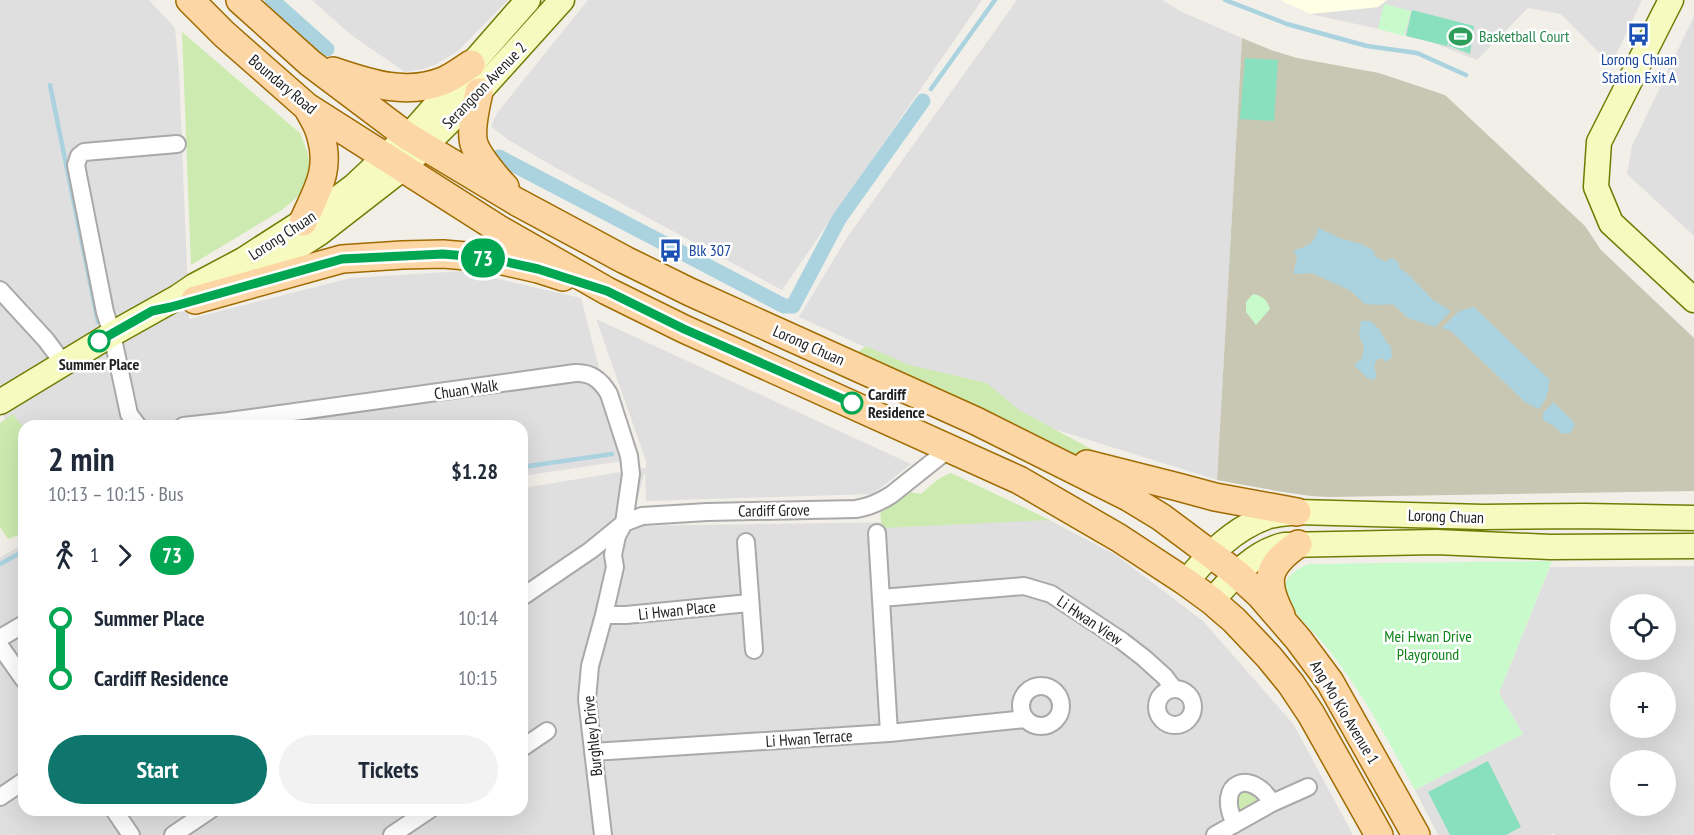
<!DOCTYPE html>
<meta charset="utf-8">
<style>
body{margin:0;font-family:"PT Sans Narrow",sans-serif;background:#f2f2f3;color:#1f2937;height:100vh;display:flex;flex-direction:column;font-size:22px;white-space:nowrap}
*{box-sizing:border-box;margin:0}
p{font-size:20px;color:#747a83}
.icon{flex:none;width:33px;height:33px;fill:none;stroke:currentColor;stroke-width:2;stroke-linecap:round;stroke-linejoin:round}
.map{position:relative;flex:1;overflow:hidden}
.sheet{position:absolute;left:18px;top:420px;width:510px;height:396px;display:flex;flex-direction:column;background:#fff;border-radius:18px;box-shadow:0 6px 24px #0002}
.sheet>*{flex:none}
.badge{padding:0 12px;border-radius:20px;font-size:21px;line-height:39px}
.controls{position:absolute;left:1610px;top:594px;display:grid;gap:12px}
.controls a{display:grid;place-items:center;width:66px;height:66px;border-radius:50%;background:#fff;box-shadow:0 6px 24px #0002;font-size:30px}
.map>.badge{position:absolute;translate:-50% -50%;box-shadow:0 0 0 3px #fff}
.legs{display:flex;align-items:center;gap:9px;height:66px;padding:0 30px;font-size:20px}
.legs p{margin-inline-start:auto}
.headline{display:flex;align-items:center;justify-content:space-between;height:102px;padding:0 30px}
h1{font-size:33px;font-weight:700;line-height:45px}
.button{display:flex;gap:12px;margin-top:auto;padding:12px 30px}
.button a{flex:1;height:69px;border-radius:36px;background:#0f766e;color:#fff;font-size:24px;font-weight:700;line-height:69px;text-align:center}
.button a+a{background:#f2f2f3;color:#1f2937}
ul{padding:0 30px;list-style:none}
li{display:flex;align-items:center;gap:21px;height:60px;font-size:22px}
li i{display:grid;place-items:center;width:9px;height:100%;margin:0 8px;background:currentColor}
li i::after{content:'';width:15px;height:15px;margin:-8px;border:4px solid;border-radius:50%;background:#fff}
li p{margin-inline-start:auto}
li:first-child i{background:linear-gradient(#0000 50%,currentColor 0)}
li:last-child i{background:linear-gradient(currentColor 50%,#0000 0)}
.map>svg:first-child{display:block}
</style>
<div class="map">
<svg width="1694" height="835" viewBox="0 0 1694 835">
<rect width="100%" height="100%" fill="#f2efe9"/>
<!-- residential -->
<path fill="#e0dfdf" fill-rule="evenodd" d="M0,0H149L175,28L179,71L189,319L351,278L463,271L581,298L623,461L522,476V426H24V447L0,411Z
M312,0H508L458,51L437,64L423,69L405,72L351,35Z
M588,0H982L782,290L556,168L507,139L491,126L497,113Z
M1017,0H1162L1182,12L1242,38L1217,480L1025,420L799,317L848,236Z
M1387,0H1642L1611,65L1561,14L1528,8L1477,60L1421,38L1310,14L1378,7Z
M1694,16V236L1627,174L1632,146Z
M596,319L911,464L877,491L871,494L646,501L645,471L630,526L1049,520L1116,555L1203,621L1294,725L1353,835H0V557L20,546L24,555V810H522V488L646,468V461Z
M1694,566V835H1555L1554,833L1550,835H1438L1415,790L1523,734L1499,693L1550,567ZM1620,604H1665V650H1620ZM1620,682H1665V728H1620ZM1620,760H1665V806H1620Z"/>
<!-- education -->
<path fill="#ffffe5" d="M1280,0H1387L1378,7L1310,14Z"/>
<!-- construction -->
<path fill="#c7c7b4" d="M1242,38L1271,50L1297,58L1379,73L1445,95L1585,226L1601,250L1694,338V491L1329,497L1311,496L1283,492L1217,480Z"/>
<!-- grass -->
<path fill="#cdebb0" d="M182,32L300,133L307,151L310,166L309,180L302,193L282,210L191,265Z
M866,346L909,365L987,383L1019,410L1106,457L1110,476L848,359Z
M13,414L24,428V533L8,539L0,527V423Z
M951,473L1050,520L882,528L880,513L910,492L921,494C930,486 939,477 951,473Z
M1243,789L1258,796L1259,802L1244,813L1239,812L1235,807V794Z"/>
<!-- park -->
<path fill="#c8facc" d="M1384,4L1411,11L1404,36L1378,29Z
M1253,294C1263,296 1267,300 1270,309L1256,325L1246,312V302Z
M1552,561L1499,693L1523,734L1415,790C1389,742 1363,693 1329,650C1319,637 1290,610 1285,597C1279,580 1296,569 1309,564Z"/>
<!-- pitch -->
<path fill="#88e0be" d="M1412,10L1474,26L1470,54L1449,46V40L1447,46L1406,36Z
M1245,58L1278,60L1274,121L1240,119Z
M1488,761L1521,827L1506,835H1450L1428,792Z"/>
<!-- water -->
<path fill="#aad3df" d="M1318,228L1342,239L1361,244L1373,250L1375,256L1386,262L1391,258L1398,262L1400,269L1406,272L1433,300L1451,311L1435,327L1408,318L1393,304L1380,305L1365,304L1351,291L1312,273L1293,274L1297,258L1294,250C1307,247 1316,243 1318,228Z
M1474,307L1549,379C1549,392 1547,399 1539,409L1526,403L1451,331L1442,328L1459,311Z
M1361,321H1370L1380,330L1385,340L1391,347L1392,357L1386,362L1382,358L1376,360L1374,367L1376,372V378L1373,380L1367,378L1354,365L1362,358L1364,347L1359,336Z
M1553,402L1574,422V427L1570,433L1562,434L1554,426L1543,420V413Z"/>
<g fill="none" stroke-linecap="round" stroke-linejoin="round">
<!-- stream -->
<path stroke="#aad3df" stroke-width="4.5" d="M1225,0L1287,24L1367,46L1417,53L1466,75
M50,85L98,322
M931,89L995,0
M522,467L612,454
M0,564L24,551"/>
<!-- canal -->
<path stroke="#aad3df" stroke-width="15" d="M272,0L327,49
M499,157L784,306H793L839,219L923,101"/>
<defs>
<path id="street" d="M0,290L46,340L63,363
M138,426L129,414L112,334L105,312L76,165L79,156L84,152L177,144
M183,426L229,421L575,373C591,372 601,380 609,394L629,456L631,474L624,523L617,536L613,555L615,567L604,615L590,666L587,699L603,835
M877,533L889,733
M746,542L754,650
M522,597L591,550L624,523L642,516L707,512L856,509C869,507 880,502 891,495L950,448
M881,598L1024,586L1051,594L1122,641L1144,658L1165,677L1174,689
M604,615H626L749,603
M0,638L24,624
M0,646L24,680
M1021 706a20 20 0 1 1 40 0a20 20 0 1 1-40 0Z
M1157 707a18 18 0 1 1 36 0a18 18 0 1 1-36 0Z
M522,748L547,731
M593,752L889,733L1025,719
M0,797L24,781
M114,810L131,835
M1235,824C1214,781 1252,768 1272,803
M173,835L210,810
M392,835L429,810
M1215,835L1272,803L1308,787"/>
<path id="secondary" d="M1671,0L1599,142L1596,187L1611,223L1694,300
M236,281L287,254L318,234L403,168L479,92L562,0
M0,402L112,334L178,297L194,286L243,260L330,204L354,186L416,128L528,0
M1186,582C1209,554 1234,528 1269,516C1278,514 1288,513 1297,512L1483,517L1584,516L1694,518
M1212,601C1233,577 1252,553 1284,545L1436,542L1550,547L1694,546"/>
<path id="primary" d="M190,0L224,34L307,107L497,228L607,291L684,329L1019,480L1119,538L1186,582L1212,601L1234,620L1269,657L1291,684L1311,714L1379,835
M240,0L310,63L407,136L517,202L625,260L690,292L976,421L1128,497L1161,517L1236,573L1260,595L1298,639L1330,682L1416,835
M333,71C369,83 405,96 443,81C453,77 462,70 471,64
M479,92C476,105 470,131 474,144C478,156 496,178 505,187
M303,222C316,192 331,171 321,137C319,126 312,116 307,107
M195,300L342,259L402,255L443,254L490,258L538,269L563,277
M1087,464L1178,487L1215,497L1297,512
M1281,615C1263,580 1267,566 1298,544"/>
</defs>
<!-- street casing -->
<use href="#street" stroke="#a9a9a9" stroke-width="20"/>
<!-- secondary casing -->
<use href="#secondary" stroke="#707d05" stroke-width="27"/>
<!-- primary casing -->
<use href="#primary" stroke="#a06b00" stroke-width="30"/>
<!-- street -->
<use href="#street" stroke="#fff" stroke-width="16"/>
<!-- secondary -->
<use href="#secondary" stroke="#f7fabf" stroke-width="24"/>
<!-- primary -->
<use href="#primary" stroke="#fcd6a4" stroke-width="27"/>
</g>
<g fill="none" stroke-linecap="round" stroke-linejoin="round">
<defs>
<path id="line-1" d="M99,341L152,311L171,307L342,259L443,254L489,258L538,269L607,291L684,329L852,403"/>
</defs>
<!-- line-1 casing -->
<use href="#line-1" stroke="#fff" stroke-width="14"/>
<!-- line-1 -->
<use href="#line-1" stroke="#00a651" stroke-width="9"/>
</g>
<!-- icons -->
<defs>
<symbol id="bus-bare" viewBox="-9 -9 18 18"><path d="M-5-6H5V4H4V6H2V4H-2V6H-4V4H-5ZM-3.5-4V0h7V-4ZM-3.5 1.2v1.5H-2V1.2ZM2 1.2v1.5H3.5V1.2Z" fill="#1a4fb4" stroke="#fff" stroke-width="2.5" paint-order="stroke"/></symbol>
<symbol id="stadium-bare" viewBox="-9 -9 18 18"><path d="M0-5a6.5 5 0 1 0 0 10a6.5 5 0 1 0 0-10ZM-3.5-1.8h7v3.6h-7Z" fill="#2e9e5b" stroke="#fff" stroke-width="2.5" paint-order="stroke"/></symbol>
</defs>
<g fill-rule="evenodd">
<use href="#bus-bare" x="1622" y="18" width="33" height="33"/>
<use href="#stadium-bare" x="1444" y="20" width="33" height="33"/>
<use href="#bus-bare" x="654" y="234" width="33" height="33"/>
</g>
<!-- markers -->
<g fill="#fff" stroke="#00a651" stroke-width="3">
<circle cx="99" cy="341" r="10"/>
<circle cx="852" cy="403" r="10"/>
</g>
<g text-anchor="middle" stroke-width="5" stroke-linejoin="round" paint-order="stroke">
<!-- leisure labels -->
<g font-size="16" fill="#27864d" stroke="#fff" text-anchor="start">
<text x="1479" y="42">Basketball Court</text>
</g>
<!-- transit labels -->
<g font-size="16" fill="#164399" stroke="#fff">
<text x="1639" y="65">Lorong Chuan<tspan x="1639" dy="18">Station Exit A</tspan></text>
<text x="689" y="256" text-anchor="start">Blk 307</text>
</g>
<!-- street labels -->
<g font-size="16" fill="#222" stroke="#fff">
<text transform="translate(283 84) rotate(40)" y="6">Boundary Road</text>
<text transform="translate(484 85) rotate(-46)" y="6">Serangoon Avenue 2</text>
<text transform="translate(282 235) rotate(-33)" y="6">Lorong Chuan</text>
<text transform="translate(809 345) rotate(24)" y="6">Lorong Chuan</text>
<text transform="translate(466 389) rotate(-8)" y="6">Chuan Walk</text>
<text transform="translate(774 510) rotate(-1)" y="6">Cardiff Grove</text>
<text transform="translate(1446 516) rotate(2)" y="6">Lorong Chuan</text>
<text transform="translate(677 610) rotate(-6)" y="6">Li Hwan Place</text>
<text transform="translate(1090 620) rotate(34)" y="6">Li Hwan View</text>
<text transform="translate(1345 712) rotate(59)" y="6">Ang Mo Kio Avenue 1</text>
<text transform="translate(592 736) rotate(-96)" y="6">Burghley Drive</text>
<text transform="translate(809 738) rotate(-4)" y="6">Li Hwan Terrace</text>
</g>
<!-- stop labels -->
<g font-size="16" font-weight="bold" fill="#222" stroke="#fff">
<text x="99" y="370">Summer Place</text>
<text x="868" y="400" text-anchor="start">Cardiff<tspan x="868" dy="18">Residence</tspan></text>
</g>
<!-- park labels -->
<g font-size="16" fill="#0c8416" stroke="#fff">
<text x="1428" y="642">Mei Hwan Drive<tspan x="1428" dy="18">Playground</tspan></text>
</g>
</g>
</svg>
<div class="controls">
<a><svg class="icon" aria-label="locate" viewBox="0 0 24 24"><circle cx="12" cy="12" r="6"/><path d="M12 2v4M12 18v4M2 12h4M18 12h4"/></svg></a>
<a>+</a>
<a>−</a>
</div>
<b class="badge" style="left:483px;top:258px;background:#00a651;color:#fff">73</b>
<section class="sheet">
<div class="headline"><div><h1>2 min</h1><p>10:13 – 10:15 · Bus</p></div><b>$1.28</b></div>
<div class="legs"><svg class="icon" aria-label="walk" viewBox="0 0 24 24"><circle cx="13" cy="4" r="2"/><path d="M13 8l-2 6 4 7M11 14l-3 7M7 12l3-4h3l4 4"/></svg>1<svg class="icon" aria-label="forward" viewBox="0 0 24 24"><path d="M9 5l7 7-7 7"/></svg><b class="badge" style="background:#00a651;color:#fff">73</b></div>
<ul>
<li><i style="color:#00a651"></i><b>Summer Place</b><p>10:14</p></li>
<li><i style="color:#00a651"></i><b>Cardiff Residence</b><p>10:15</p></li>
</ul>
<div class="button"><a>Start</a><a>Tickets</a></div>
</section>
</div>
